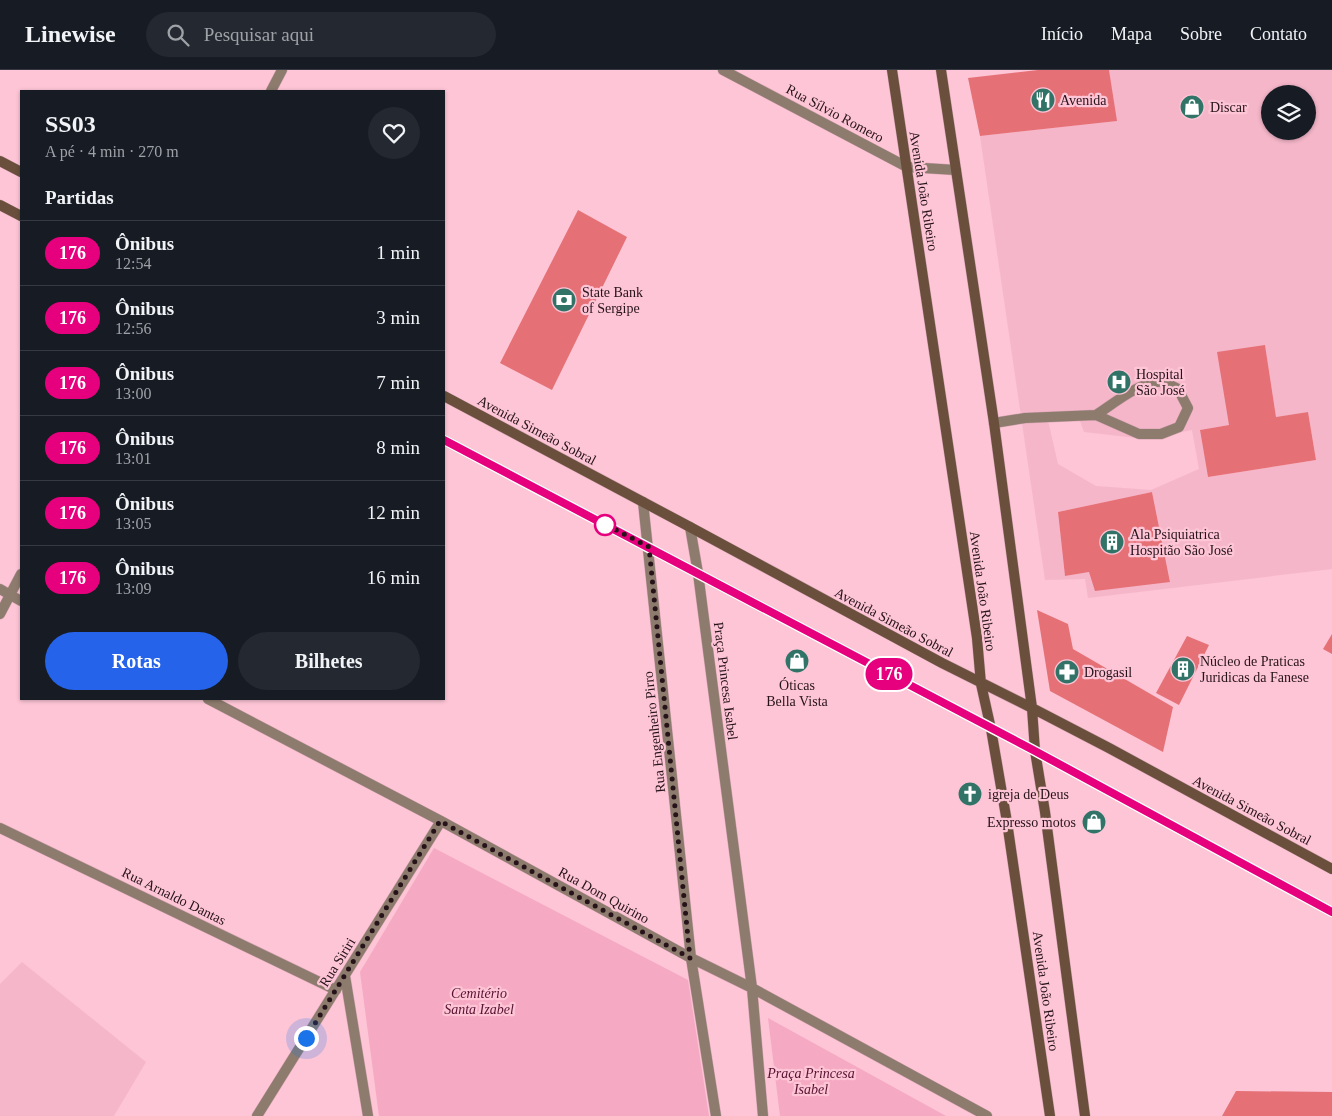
<!DOCTYPE html>
<html lang="pt">
<meta charset="utf-8">
<style>
body{margin:0;font-family:Georgia,serif;background:#242831;color:#f1f3f6;height:100vh;display:flex;flex-direction:column;font-size:19px;white-space:nowrap}
*{box-sizing:border-box;margin:0}
p{font-size:16px;color:#9ea1a6}
.icon{flex:none;width:28px;height:28px;fill:none;stroke:currentColor;stroke-width:2;stroke-linecap:round;stroke-linejoin:round}
.map{position:relative;flex:1;overflow:hidden}
.panel{position:absolute;left:20px;top:20px;width:425px;height:610px;display:flex;flex-direction:column;background:#171b24;border-radius:0px;box-shadow:0 1px 4px #0004}
.panel>*{flex:none}
.badge{padding:0 10px;border-radius:16px;font-size:18px;line-height:32px}
.fabs{position:absolute;left:1261px;top:15px;display:grid;gap:10px}
.fabs a{display:grid;place-items:center;width:55px;height:55px;border-radius:50%;background:#171b24;box-shadow:0 1px 4px #0004;font-size:25px}
.you{position:absolute;width:25px;height:25px;margin:-12px;border:4px solid #fff;border-radius:50%;background:#1a73e8;box-shadow:0 0 0 8px #1a73e833}
.map>.badge{position:absolute;translate:-50% -50%;box-shadow:0 0 0 2px #fff}
h2{padding:0 25px;font-size:19px;line-height:45px}
.round{display:grid;place-items:center;flex:none;width:52px;height:52px;border-radius:26px;background:#242831}
.summary{display:flex;align-items:center;justify-content:space-between;height:85px;padding:0 25px}
h1{font-size:24px;font-weight:700;line-height:38px}
.cta{display:flex;gap:10px;margin-top:auto;padding:10px 25px}
.cta a{flex:1;height:58px;border-radius:30px;background:#2563eb;color:#fff;font-size:20px;font-weight:700;line-height:58px;text-align:center}
.cta a+a{background:#242831;color:#f1f3f6}
ul{padding:0;list-style:none}
li{display:flex;align-items:center;gap:15px;height:65px;padding:0 25px;border-top:1px solid #363941}
li div{flex:1}
li b{display:block;font-size:19px}
li em{font-style:normal}
li .badge{min-width:55px;font-weight:700;text-align:center}
header{display:flex;align-items:center;gap:30px;box-sizing:border-box;height:70px;padding:0 25px;background:#171b24;border-bottom:1px solid #363941}
header strong{font-size:24px}
nav{display:flex;gap:28px;margin-inline-start:auto;font-size:18px}
.search{width:350px;height:45px;background:#242831;display:flex;align-items:center;gap:12px;box-sizing:border-box;padding:0 18px;border-radius:28px;color:#9ea1a6;font-size:19px}
.map>svg:first-child{display:block}
</style>
<header>
<strong>Linewise</strong>
<div class="search"><svg class="icon" aria-label="search" viewBox="0 0 24 24"><circle cx="10" cy="10" r="6"/><path d="M15 15l6 6"/></svg>Pesquisar aqui</div>
<nav><a>Início</a><a>Mapa</a><a>Sobre</a><a>Contato</a></nav>
</header>
<div class="map">
<svg width="1332" height="1046" viewBox="0 0 1332 1046">
<rect width="100%" height="100%" fill="#fdc5d6"/>
<!-- built -->
<path fill="#f5b6c9" fill-rule="evenodd" d="M1109,0H1332V499L1088,528L1085,509L1045,510L980,66L1116,51ZM1270,24H1308V61H1270ZM1265,275L1276,347L1308,342L1316,390L1208,407L1200,360L1229,355ZM1077,342L1084,362L1145,369L1192,360L1199,399L1151,420L1096,416L1058,394L1047,346ZM1152,422L1170,511L1089,502L1065,506L1058,442Z
M22,892L146,992L114,1046H0V914Z"/>
<!-- green -->
<path fill="#f5a9c2" d="M434,778L688,910L709,1046H379L360,902Z
M768,948L946,1046H780Z"/>
<!-- building -->
<path fill="#e57176" d="M1038,0H1109L1117,51L980,66L968,8Z
M578,140L627,167L552,320L500,293Z
M1265,275L1276,347L1308,342L1316,390L1208,407L1200,360L1229,355L1217,282Z
M1152,422L1170,512L1095,521L1089,502L1065,506L1058,442Z
M1037,540L1068,554L1073,579L1173,637L1163,682L1050,621Z
M1332,564V584L1323,579Z
M1187,566L1209,575L1179,635L1156,623Z
M1236,1021L1332,1022V1046H1222Z"/>
<g fill="none" stroke-linecap="round" stroke-linejoin="round">
<defs>
<path id="lane" d="M994,353L1025,348L1096,345L1139,364H1161L1179,357L1188,338L1178,319C1174,317 1168,313 1163,312C1143,309 1113,334 1096,345
M691,888L716,1046"/>
<path id="street" d="M723,0L907,97L956,100
M271,21L282,0
M643,432L691,888
M690,457L698,503L752,918L763,1046
M0,519L21,531
M0,544L21,504
M208,629L441,751L691,888L752,918L987,1046
M0,758L336,920
M345,906L368,1046
M257,1046L441,751"/>
<path id="secondary" d="M892,0L977,568L981,614L991,659L1007,752L1050,1046
M941,0L994,353L1032,638L1035,681L1045,742L1085,1046
M0,91L21,102
M0,135L21,146
M444,326L690,457L942,593L1032,638L1109,678L1332,799
M444,370L1035,681L1332,842"/>
</defs>
<!-- lane casing -->
<use href="#lane" stroke="#d6a5b4" stroke-width="11"/>
<!-- street casing -->
<use href="#street" stroke="#d6a5b4" stroke-width="11"/>
<!-- secondary casing -->
<use href="#secondary" stroke="#d6a5b4" stroke-width="11"/>
<!-- lane -->
<use href="#lane" stroke="#8d7b6d" stroke-width="10"/>
<!-- street -->
<use href="#street" stroke="#8d7b6d" stroke-width="10"/>
<!-- secondary -->
<use href="#secondary" stroke="#694f3c" stroke-width="10"/>
</g>
<g fill="none" stroke-linecap="round" stroke-linejoin="round">
<defs>
<path id="line" d="M444,370L1035,681L1332,842"/>
</defs>
<!-- line casing -->
<use href="#line" stroke="#fff" stroke-width="11"/>
<!-- line -->
<use href="#line" stroke="#e6007e" stroke-width="8"/>
<!-- walk -->
<path stroke="#261219" stroke-width="5" stroke-dasharray="0 9" d="M306,968L440,751L690,888L649,477L601,452L605,455"/>
</g>
<!-- icons -->
<defs>
<symbol id="restaurant-disc" viewBox="-11 -11 22 22"><circle r="9.5" fill="#317467" stroke="#fdc5d6"/><path d="M-5-6h1v4h1v-4h1v4h1v-4h1v5L-1.5 .5V6h-2V.5L-5-1ZM5-6V6H3V1.5H1.5Q1.5-4 5-6Z" fill="#fff"/></symbol>
<symbol id="shop-disc" viewBox="-11 -11 22 22"><circle r="9.5" fill="#317467" stroke="#fdc5d6"/><path d="M-5-2.5h2.3a2.7 3.5 0 0 1 5.4 0H5L5.5 6h-11ZM-1.5-2.5h3a1.5 2.3 0 0 0-3 0Z" fill="#fff"/></symbol>
<symbol id="bank-disc" viewBox="-11 -11 22 22"><circle r="9.5" fill="#317467" stroke="#fdc5d6"/><path d="M-6-4H6V4H-6ZM0-2.3a2.3 2.3 0 1 0 0 4.6a2.3 2.3 0 1 0 0-4.6Z" fill="#fff"/></symbol>
<symbol id="hospital-disc" viewBox="-11 -11 22 22"><circle r="9.5" fill="#317467" stroke="#fdc5d6"/><path d="M-5-5h3v3.5h4V-5h3V5h-3V1.5h-4V5h-3Z" fill="#fff"/></symbol>
<symbol id="building-disc" viewBox="-11 -11 22 22"><circle r="9.5" fill="#317467" stroke="#fdc5d6"/><path d="M-4-6H4V6H1V3H-1V6H-4ZM-2.5-4.3h1.7v1.8h-1.7ZM.8-4.3h1.7v1.8H.8ZM-2.5-1h1.7V.8h-1.7ZM.8-1h1.7V.8H.8Z" fill="#fff"/></symbol>
<symbol id="pharmacy-disc" viewBox="-11 -11 22 22"><circle r="9.5" fill="#317467" stroke="#fdc5d6"/><path d="M-2-6h4v4h4v4h-4v4h-4v-4h-4v-4h4Z" fill="#fff"/></symbol>
<symbol id="church-disc" viewBox="-11 -11 22 22"><circle r="9.5" fill="#317467" stroke="#fdc5d6"/><path d="M-1.2-6h2.4v3.5h3.3v2.4h-3.3V6h-2.4V-.1h-3.3v-2.4h3.3Z" fill="#fff"/></symbol>
</defs>
<g fill-rule="evenodd">
<use href="#restaurant-disc" x="1029" y="16" width="28" height="28"/>
<use href="#shop-disc" x="1178" y="23" width="28" height="28"/>
<use href="#bank-disc" x="550" y="216" width="28" height="28"/>
<use href="#hospital-disc" x="1105" y="298" width="28" height="28"/>
<use href="#building-disc" x="1098" y="458" width="28" height="28"/>
<use href="#shop-disc" x="783" y="577" width="28" height="28"/>
<use href="#building-disc" x="1169" y="585" width="28" height="28"/>
<use href="#pharmacy-disc" x="1053" y="588" width="28" height="28"/>
<use href="#church-disc" x="956" y="710" width="28" height="28"/>
<use href="#shop-disc" x="1080" y="738" width="28" height="28"/>
</g>
<!-- markers -->
<circle fill="#fff" stroke="#e6007e" stroke-width="2.5" cx="605" cy="455" r="10"/>
<g text-anchor="middle" stroke-width="4.5" stroke-linejoin="round" paint-order="stroke">
<!-- poi labels -->
<g font-size="14" fill="#261219" stroke="#fdc5d6" text-anchor="start">
<text x="1060" y="35">Avenida</text>
<text x="1210" y="42">Discar</text>
<text x="582" y="227">State Bank<tspan x="582" dy="16">of Sergipe</tspan></text>
<text x="1136" y="309">Hospital<tspan x="1136" dy="16">São José</tspan></text>
<text x="1130" y="469">Ala Psiquiatrica<tspan x="1130" dy="16">Hospitão São José</tspan></text>
<text x="1200" y="596">Núcleo de Praticas<tspan x="1200" dy="16">Juridicas da Fanese</tspan></text>
<text x="1084" y="607">Drogasil</text>
<text x="797" y="620" text-anchor="middle">Óticas<tspan x="797" dy="16">Bella Vista</tspan></text>
<text x="988" y="729">igreja de Deus</text>
<text x="1076" y="757" text-anchor="end">Expresso motos</text>
</g>
<!-- street labels -->
<g font-size="14" fill="#261219" stroke="#fdc5d6">
<text transform="translate(835 43) rotate(28)" y="5">Rua Sílvio Romero</text>
<text transform="translate(924 121) rotate(81)" y="5">Avenida João Ribeiro</text>
<text transform="translate(537 360) rotate(28)" y="5">Avenida Simeão Sobral</text>
<text transform="translate(983 521) rotate(82)" y="5">Avenida João Ribeiro</text>
<text transform="translate(894 552) rotate(28)" y="5">Avenida Simeão Sobral</text>
<text transform="translate(726 611) rotate(83)" y="5">Praça Princesa Isabel</text>
<text transform="translate(654 662) rotate(-96)" y="5">Rua Engenheiro Pirro</text>
<text transform="translate(1252 740) rotate(28)" y="5">Avenida Simeão Sobral</text>
<text transform="translate(604 825) rotate(29)" y="5">Rua Dom Quirino</text>
<text transform="translate(174 826) rotate(26)" y="5">Rua Arnaldo Dantas</text>
<text transform="translate(337 892) rotate(-58)" y="5">Rua Siriri</text>
<text transform="translate(1046 921) rotate(82)" y="5">Avenida João Ribeiro</text>
</g>
<!-- park labels -->
<g font-size="14" font-style="italic" fill="#571130" stroke="#fdc5d6">
<text x="479" y="928">Cemitério<tspan x="479" dy="16">Santa Izabel</tspan></text>
<text x="811" y="1008">Praça Princesa<tspan x="811" dy="16">Isabel</tspan></text>
</g>
</g>
</svg>
<div class="fabs">
<a><svg class="icon" aria-label="layers" viewBox="0 0 24 24"><path d="M12 4l9 5-9 5-9-5zM3 14l9 5 9-5"/></svg></a>
</div>
<div class="you" style="left:306px;top:968px"></div>
<b class="badge" style="left:889px;top:604px;background:#e6007e;color:#fff">176</b>
<section class="panel">
<div class="summary"><div><h1>SS03</h1><p>A pé · 4 min · 270 m</p></div><a class="round"><svg class="icon" aria-label="heart" viewBox="0 0 24 24"><path d="M12 20l-8-8c-3-5 5-10 8-4 3-6 11-1 8 4z"/></svg></a></div>
<h2>Partidas</h2>
<ul>
<li><span class="badge" style="background:#e6007e;color:#fff">176</span><div><b>Ônibus</b><p>12:54</p></div><em>1 min</em></li>
<li><span class="badge" style="background:#e6007e;color:#fff">176</span><div><b>Ônibus</b><p>12:56</p></div><em>3 min</em></li>
<li><span class="badge" style="background:#e6007e;color:#fff">176</span><div><b>Ônibus</b><p>13:00</p></div><em>7 min</em></li>
<li><span class="badge" style="background:#e6007e;color:#fff">176</span><div><b>Ônibus</b><p>13:01</p></div><em>8 min</em></li>
<li><span class="badge" style="background:#e6007e;color:#fff">176</span><div><b>Ônibus</b><p>13:05</p></div><em>12 min</em></li>
<li><span class="badge" style="background:#e6007e;color:#fff">176</span><div><b>Ônibus</b><p>13:09</p></div><em>16 min</em></li>
</ul>
<div class="cta"><a>Rotas</a><a>Bilhetes</a></div>
</section>
</div>
